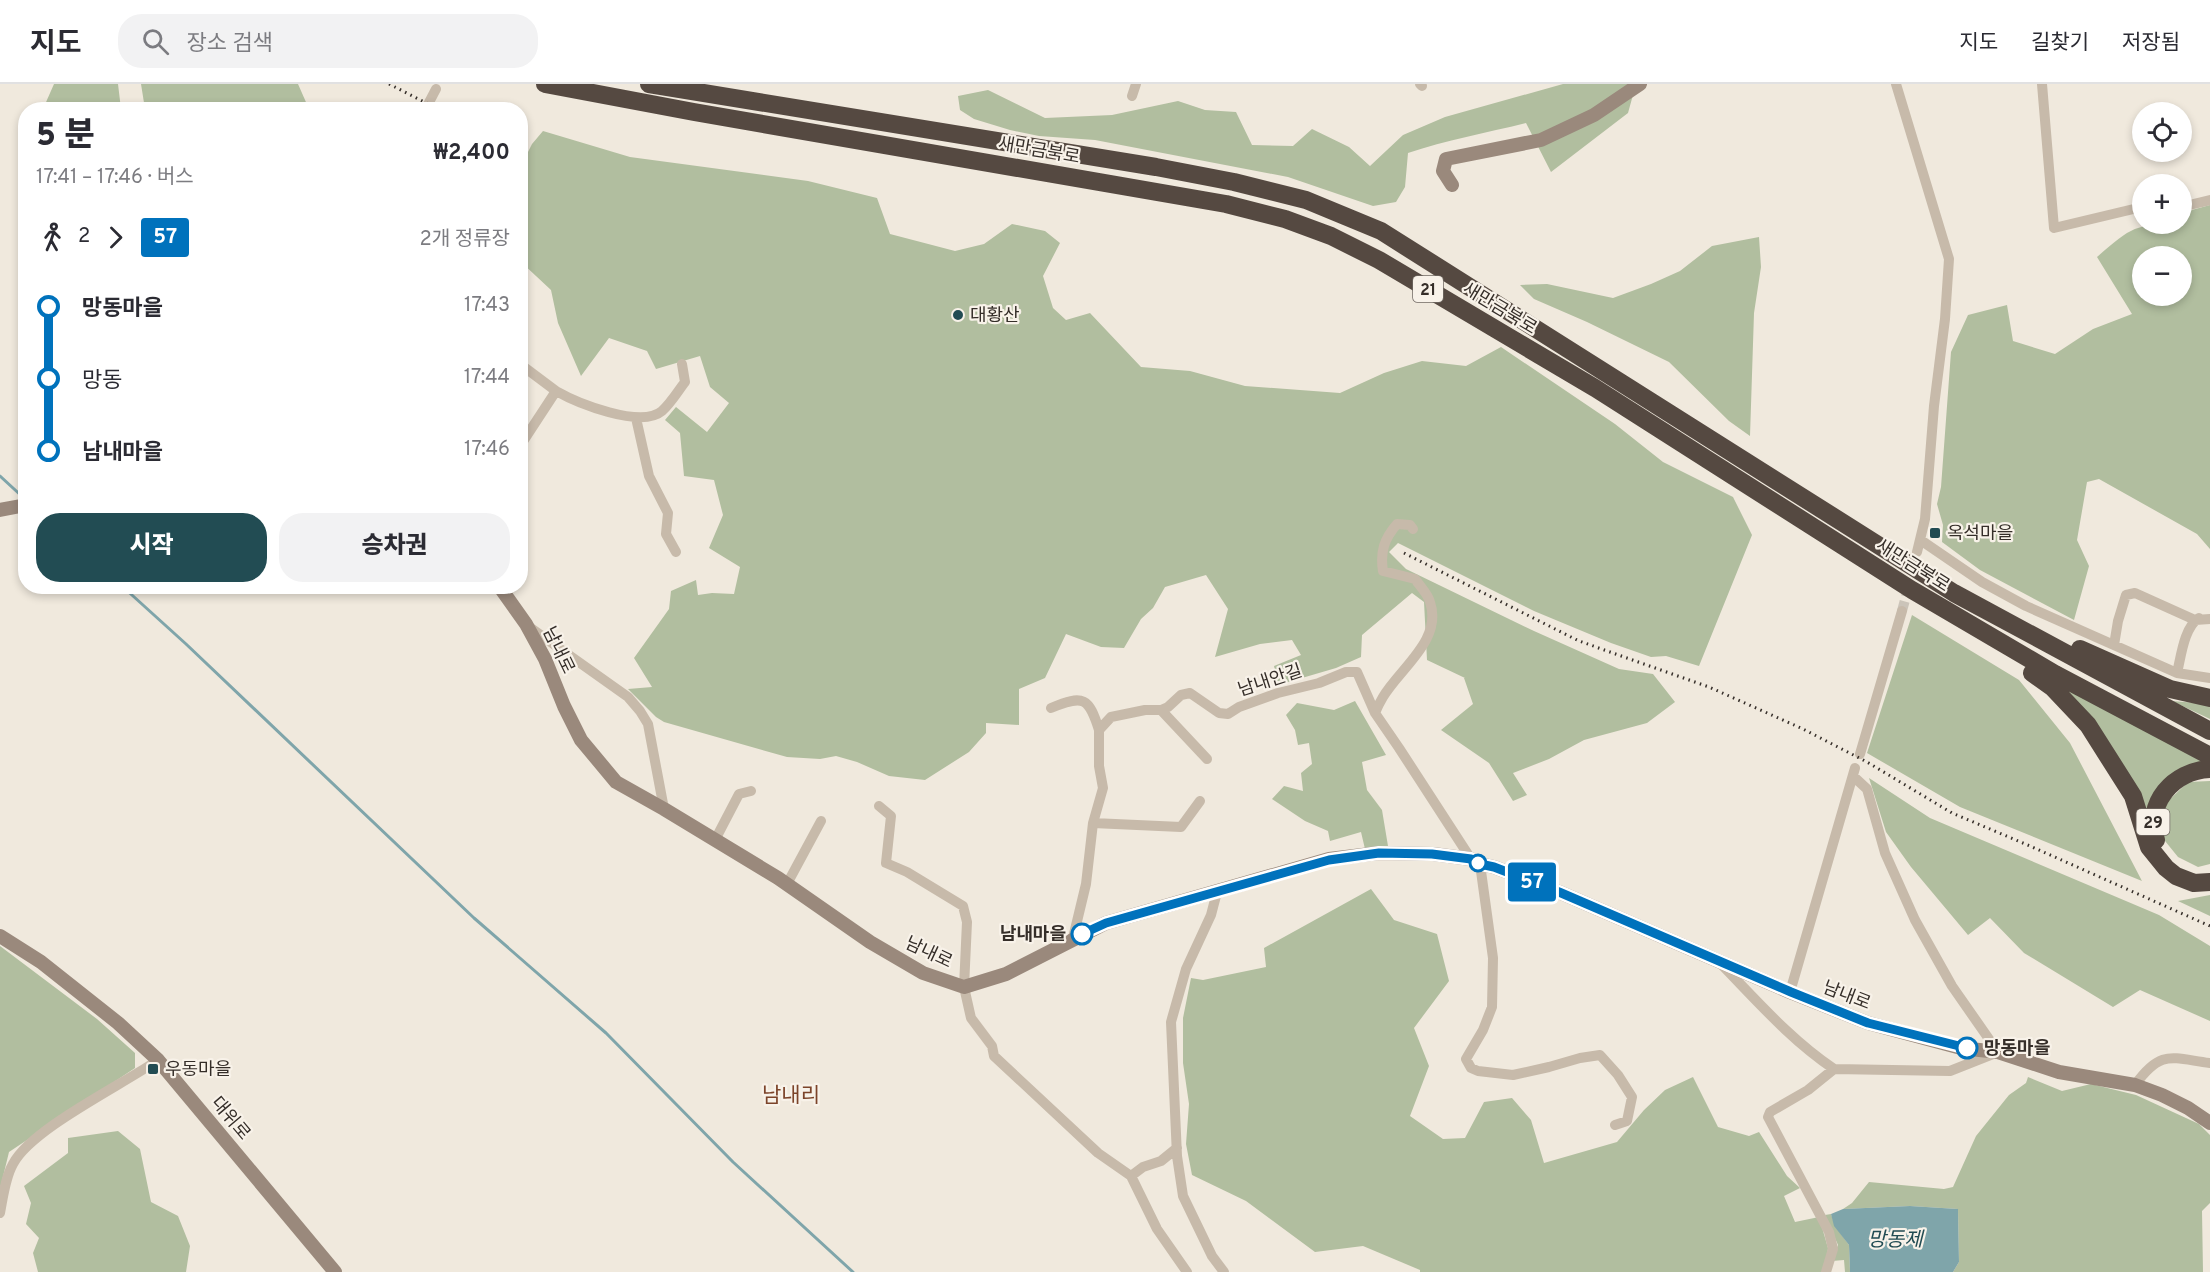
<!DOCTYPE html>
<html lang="ko">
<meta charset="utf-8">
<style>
body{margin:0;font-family:Overpass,"Noto Sans KR",sans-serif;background:#f2f2f3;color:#2b2b33;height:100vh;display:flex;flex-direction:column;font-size:22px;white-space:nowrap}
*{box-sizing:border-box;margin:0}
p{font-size:20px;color:#7c7c81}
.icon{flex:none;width:33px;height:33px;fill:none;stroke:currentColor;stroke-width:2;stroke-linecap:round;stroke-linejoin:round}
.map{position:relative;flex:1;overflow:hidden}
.sheet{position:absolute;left:18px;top:18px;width:510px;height:492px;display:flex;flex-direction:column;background:#fff;border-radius:24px;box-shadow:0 3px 9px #0003}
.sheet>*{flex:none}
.badge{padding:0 12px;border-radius:4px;font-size:21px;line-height:39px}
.controls{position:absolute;left:2132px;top:18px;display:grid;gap:12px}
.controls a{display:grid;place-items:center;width:60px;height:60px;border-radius:50%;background:#fff;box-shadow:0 3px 9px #0003;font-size:30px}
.map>.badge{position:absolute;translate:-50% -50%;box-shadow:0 0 0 3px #fff}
.legs{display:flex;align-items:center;gap:9px;height:66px;padding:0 18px;font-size:20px}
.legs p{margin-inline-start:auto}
.headline{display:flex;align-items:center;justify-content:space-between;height:102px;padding:0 18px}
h1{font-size:33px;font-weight:800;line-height:45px}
.button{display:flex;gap:12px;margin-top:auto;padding:12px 18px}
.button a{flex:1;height:69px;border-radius:24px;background:#224c53;color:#fff;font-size:24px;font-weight:800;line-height:69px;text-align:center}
.button a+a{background:#f2f2f3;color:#2b2b33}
ul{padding:0 18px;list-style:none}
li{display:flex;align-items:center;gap:21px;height:72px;font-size:22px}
li i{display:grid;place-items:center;width:9px;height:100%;margin:0 8px;background:currentColor}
li i::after{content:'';width:15px;height:15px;margin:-8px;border:4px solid;border-radius:50%;background:#fff}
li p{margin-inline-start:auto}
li:first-child i{background:linear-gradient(#0000 50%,currentColor 0)}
li:last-child i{background:linear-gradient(currentColor 50%,#0000 0)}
header{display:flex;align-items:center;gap:36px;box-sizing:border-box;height:84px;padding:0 30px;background:#fff;border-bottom:2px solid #e1e1e2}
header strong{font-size:28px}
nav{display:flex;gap:33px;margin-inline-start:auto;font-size:21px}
.search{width:420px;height:54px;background:#f2f2f3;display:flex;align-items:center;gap:15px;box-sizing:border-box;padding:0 21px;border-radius:24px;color:#7c7c81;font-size:22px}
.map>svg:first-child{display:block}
</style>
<header>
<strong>지도</strong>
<div class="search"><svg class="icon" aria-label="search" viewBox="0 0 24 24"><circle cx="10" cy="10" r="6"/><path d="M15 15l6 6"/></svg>장소 검색</div>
<nav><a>지도</a><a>길찾기</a><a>저장됨</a></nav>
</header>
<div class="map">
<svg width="2210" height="1188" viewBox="0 0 2210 1188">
<rect width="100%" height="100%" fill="#f0e9dd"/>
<!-- green -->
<path fill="#b1be9f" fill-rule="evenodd" d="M54,0H118L121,25H43Z
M141,0H298L309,25H145Z
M1563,0H1636L1628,29L1551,88L1526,39C1486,49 1446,56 1408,69L1405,103L1396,118L1373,122L1288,93L1095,56L1039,52L1010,46L974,35L960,26L958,12L988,6L1045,34L1112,31L1178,17L1205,26L1236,28L1252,61L1293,62L1312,45L1349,63L1370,82L1403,51L1445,33Z
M543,47L630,73L808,97L877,114L890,150L955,167L984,160L1012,140L1045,147L1060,159L1043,192L1053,224L1066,236L1090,229L1141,283L1190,287L1245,302L1340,309L1384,289L1422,277L1466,282L1501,263L1615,340L1663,378L1733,413L1752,451L1699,582L1666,572L1651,573L1611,559L1534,527L1398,459L1389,468L1406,485L1534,547L1619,585L1653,590L1675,618L1647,639L1584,656L1549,675L1513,689L1527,711L1513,717L1489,679L1441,646L1473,620L1464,594H1465L1427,576L1424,518L1412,509L1362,551L1361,573L1336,584L1278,601L1274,582L1301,571L1292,556L1260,560L1215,573L1228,525L1206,491L1165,503L1153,524L1141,535L1124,564L1101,563L1066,550L1045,594L1019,605V641L986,639V649L969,668L925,696L889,692L857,678L836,672L820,675L787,673L664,638L656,633L628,605L652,603L634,574L669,525L671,507L696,496L698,511L712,509L734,510L740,483L709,464L723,431L714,396L684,392L680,349L665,336L676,323L707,348L729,319L710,303L700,272L656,285L647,267L609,254L581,292L558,239L551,206L521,178L520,84L532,60Z
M2210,121V465L2197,450L2099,395L2087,398L2077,456L2089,482L2074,536L1980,486L1942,458L1943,441L1937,420L1941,403L1951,268L1968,231L2007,221L2013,257L2055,270L2093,245L2132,230L2097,173C2132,143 2134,140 2181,140V129ZM2142,172H2181V212H2142Z
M1759,153L1761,183L1754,229L1750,352L1729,337L1669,278L1587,238L1534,215L1520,201L1547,200L1613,214L1651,200L1680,187L1712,162Z
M1912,531L2019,596L2070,659L2142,797L1960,723L1867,669Z
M2062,602L2207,679L2147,729Z
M1355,617L1386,671L1362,678L1367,706L1382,726L1388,762L1365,765L1361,748L1330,757L1328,747L1305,737L1272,715L1284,702L1303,707L1301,689L1312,680L1309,659L1298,661L1295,646L1286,631L1297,619L1334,626Z
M2172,617L2210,620V635Z
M1869,694L1930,734L2159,831L2210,862V937L2140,906L2113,923L2024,869L1990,834L1968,851L1911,783L1886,748Z
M2210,697V780L2198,783L2178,773L2161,752L2165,720L2188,698Z
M1371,805L1394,836L1437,850L1449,897L1414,944L1429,982L1410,1032L1443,1055L1465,1054L1484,1018L1512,1014L1531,1036L1544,1079L1617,1058L1644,1026L1665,1006L1693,993L1718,1043L1749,1052L1759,1048L1787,1092L1800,1104L1784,1112L1795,1138L1819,1133L1828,1164L1826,1188H1420V1186L1363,1162L1315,1168L1246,1117L1192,1091L1186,1060L1189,1020L1183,979V934L1191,894L1203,896L1266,883L1264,864Z
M2210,811V832L2178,817Z
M0,862L97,935L135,969V984L9,1068L0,1105Z
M2028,993L2062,1007L2091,1000L2136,1011L2199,1040L2210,1051V1119L2202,1127L2203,1188H1953L1959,1178L1958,1125L1910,1122L1843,1125L1852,1119L1869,1098L1944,1105L1953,1103L1976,1052L2009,1011L2026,999Z
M118,1047L140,1065L151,1118L178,1132L190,1162L186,1188H38L33,1169L39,1154L26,1140L31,1119L24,1102L68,1069V1054Z
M1831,1130L1835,1142L1849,1161L1850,1188H1845L1844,1176L1832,1177L1838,1161L1825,1131Z"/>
<!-- water -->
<path fill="#7fa5aa" d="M1910,1122L1958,1125L1959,1178L1953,1188H1850L1849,1161L1834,1142L1831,1130L1843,1125Z"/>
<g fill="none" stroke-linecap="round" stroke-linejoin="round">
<!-- stream -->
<path stroke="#7fa5aa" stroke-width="3" d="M0,392L26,416
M122,502L186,560L474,834L606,949L733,1078L853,1188"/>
<!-- street-tunnel -->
<path stroke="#cbc4b9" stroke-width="10" stroke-dasharray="10 5" stroke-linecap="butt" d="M1902,527L1909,501"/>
<!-- street -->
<path stroke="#c7baaa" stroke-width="10" d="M1420,0L1422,2
M1896,0L1949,175L1945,235L1934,322L1925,435L1917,468
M2042,0L2054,144L2142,123
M1132,12L1136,0
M425,26L436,5
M2181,123L2210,116
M520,280L556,307L520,362
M556,307C577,319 641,345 662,327C671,319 678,307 685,298L682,280
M636,334L649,392L668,429L666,450L676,468
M1922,457L1982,498L2026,522L2177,589L2210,594
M528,542L628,613L640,627L648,640L664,725
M2114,561L2118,537L2126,511L2135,509L2195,536L2210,535
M2177,589C2181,573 2184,543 2199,534
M1051,624C1084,610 1089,614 1099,646
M1161,626L1207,675
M1375,629C1377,624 1380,618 1383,613C1400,584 1443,556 1430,518C1428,510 1420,502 1415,495L1383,487C1380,468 1384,455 1397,440L1410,441L1413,445
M1860,670L1902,527
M879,722L891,732L886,779L907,788L963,822L967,838L964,903L971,934L992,962L994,972L1098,1069L1131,1092L1157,1145L1187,1188
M1093,739L1181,743L1200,717
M715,756L739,710L751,707
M1480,780L1493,874L1492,923L1483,946L1466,975L1471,984L1478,987L1513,991L1549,983L1580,974L1600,971L1618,991L1632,1013L1627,1037L1615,1041
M787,800L821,737
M1217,808L1211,831L1186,885L1171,938L1177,1072L1183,1112L1212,1172L1224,1188
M1073,854L1086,800L1093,739L1103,704L1099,682V646L1111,633L1145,626H1161L1168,623L1181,611L1190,609L1219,629L1228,630L1239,623L1278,609L1319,599L1346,588H1357L1375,629L1399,664L1471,775
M1722,881C1758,918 1791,956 1834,985L1808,1006L1770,1028L1768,1033L1829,1148L1833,1165L1826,1188
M1790,908L1855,684
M1834,985L1950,987L1998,968L1952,902L1915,836L1885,769L1867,705L1853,692
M2135,1001C2161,965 2171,974 2210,979
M1131,1092L1143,1083L1161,1077L1177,1064
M0,1129C3,1114 5,1094 13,1080C31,1045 122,1001 158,976"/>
<!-- secondary -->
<path stroke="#9a897c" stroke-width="14" d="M1452,101L1443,87L1446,75L1541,56L1594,31L1640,0
M0,426L26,421
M499,502L526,540L545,575L564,622L581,656L616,698L664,725L778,794L870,858L923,889L964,903L1006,890L1106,839L1329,775L1379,769L1433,770L1471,775L1480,780L1494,783L1559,808L1790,908L1868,939L1961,964L1998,968L2059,988L2135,1001L2162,1011L2188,1024L2210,1039
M0,852L41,878L118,939L158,976L335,1188"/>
<!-- highway -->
<path stroke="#554941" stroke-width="18" d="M545,0L694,28L1226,120L1285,135L1331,152L1379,176L1595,304L1912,506L2055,590L2210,672
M649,0L1156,83L1234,98L1306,116L1381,147L1954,509L2210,647
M2080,565L2170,605L2210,614
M2032,589L2053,604L2088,641L2133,712L2149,763L2166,784L2176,792L2194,799L2210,798
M2156,756C2145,719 2173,687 2210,685"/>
<!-- rail -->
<path stroke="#352e29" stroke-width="3" stroke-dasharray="1.5 4.5" stroke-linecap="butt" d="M389,0L440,26
M1404,469L1579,557L1709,603L1803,645L1867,678L1952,729L2030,762L2210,842"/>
</g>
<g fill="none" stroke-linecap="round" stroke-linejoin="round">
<defs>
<path id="line-1" d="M1082,850L1106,839L1329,776L1379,769L1432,770L1471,775L1480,780L1494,783L1559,808L1791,908L1868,939L1967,964"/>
</defs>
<!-- line-1 casing -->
<use href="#line-1" stroke="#fff" stroke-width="14"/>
<!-- line-1 -->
<use href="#line-1" stroke="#0072bc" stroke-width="9"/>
</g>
<!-- markers -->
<g fill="#224c53" stroke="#f8f2e9" stroke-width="2">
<circle cx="958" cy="231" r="6"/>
<rect x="1929" y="443" width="12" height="12" rx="3"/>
<rect x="147" y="979" width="12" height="12" rx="3"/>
</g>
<g fill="#fff" stroke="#0072bc" stroke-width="3">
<circle cx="1478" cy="779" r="8"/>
<circle cx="1082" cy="850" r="10"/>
<circle cx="1967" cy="964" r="10"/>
</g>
<g text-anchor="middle" stroke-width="4.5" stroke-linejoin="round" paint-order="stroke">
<!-- shield labels -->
<g fill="#f8f2e9" stroke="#706963" stroke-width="1.5">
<rect x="1413" y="192" width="30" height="26" rx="4.5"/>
<rect x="2136.5" y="725" width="33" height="26" rx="4.5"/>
</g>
<g font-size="16" font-weight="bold" fill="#352e29">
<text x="1428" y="211">21</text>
<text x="2153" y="744">29</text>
</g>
<!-- street labels -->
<g font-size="18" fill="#352e29" stroke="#f8f2e9">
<text transform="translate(1039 66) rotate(10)" y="6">새만금북로</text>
<text transform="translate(1500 224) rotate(31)" y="6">새만금북로</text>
<text transform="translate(1913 481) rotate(32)" y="6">새만금북로</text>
<text transform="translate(559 566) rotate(64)" y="6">남내로</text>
<text transform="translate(1270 596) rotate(-18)" y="6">남내안길</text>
<text transform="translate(929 868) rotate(25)" y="6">남내로</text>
<text transform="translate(1847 911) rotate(21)" y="6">남내로</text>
<text transform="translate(231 1034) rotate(50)" y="6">대위로</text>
</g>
<!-- poi labels -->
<g font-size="18" fill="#352e29" stroke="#f8f2e9" text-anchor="start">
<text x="970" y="237">대황산</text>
<text x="1947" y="455">옥석마을</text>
<text x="165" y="991">우동마을</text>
</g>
<!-- stop labels -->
<g font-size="18" font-weight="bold" fill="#352e29" stroke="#f8f2e9" text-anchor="end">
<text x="1066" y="856">남내마을</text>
<text x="1984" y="970" text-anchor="start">망동마을</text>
</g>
<!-- water labels -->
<g font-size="20" font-style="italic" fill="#224c53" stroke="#f8f2e9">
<text x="1895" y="1162">망동제</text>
</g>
<!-- quarter labels -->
<g font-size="21" fill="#7c442a" stroke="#f8f2e9">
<text x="791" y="1018">남내리</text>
</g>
</g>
</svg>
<div class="controls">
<a><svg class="icon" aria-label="locate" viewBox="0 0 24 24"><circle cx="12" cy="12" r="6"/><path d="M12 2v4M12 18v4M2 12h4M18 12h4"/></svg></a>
<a>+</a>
<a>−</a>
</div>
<b class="badge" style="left:1532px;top:798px;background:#0072bc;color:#fff">57</b>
<section class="sheet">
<div class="headline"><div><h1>5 분</h1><p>17:41 – 17:46 · 버스</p></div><b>₩2,400</b></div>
<div class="legs"><svg class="icon" aria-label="walk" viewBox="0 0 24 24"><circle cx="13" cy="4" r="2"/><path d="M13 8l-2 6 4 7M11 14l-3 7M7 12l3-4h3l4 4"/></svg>2<svg class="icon" aria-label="forward" viewBox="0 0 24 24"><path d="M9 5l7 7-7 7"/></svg><b class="badge" style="background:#0072bc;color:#fff">57</b><p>2개 정류장</p></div>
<ul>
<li><i style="color:#0072bc"></i><b>망동마을</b><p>17:43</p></li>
<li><i style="color:#0072bc"></i><span>망동</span><p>17:44</p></li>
<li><i style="color:#0072bc"></i><b>남내마을</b><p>17:46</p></li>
</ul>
<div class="button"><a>시작</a><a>승차권</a></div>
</section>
</div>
